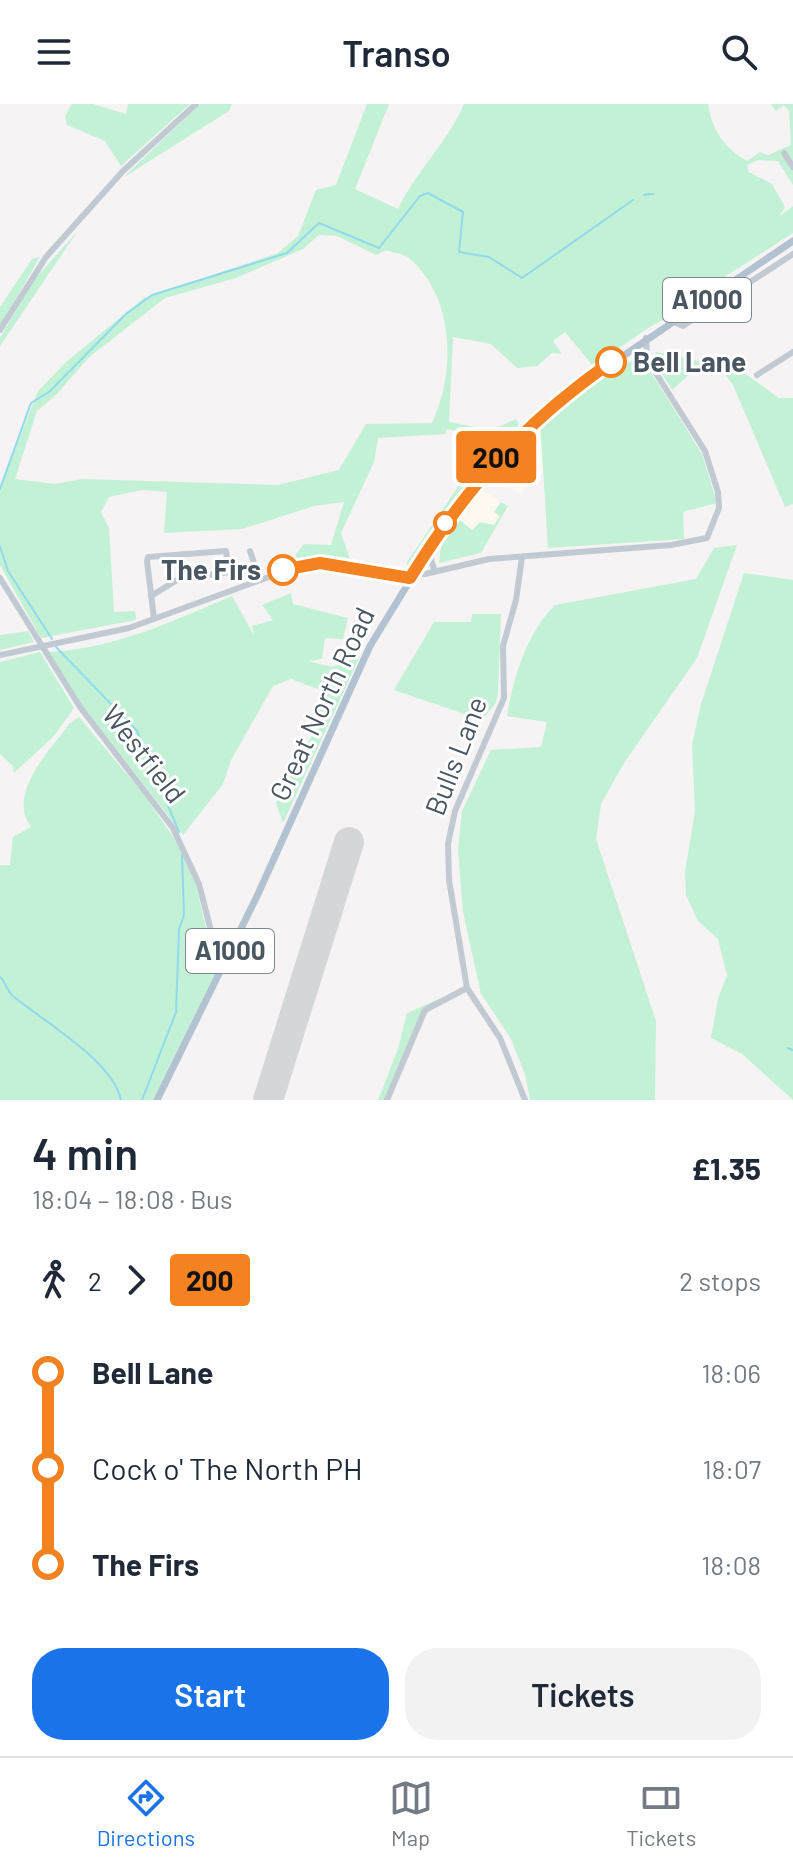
<!DOCTYPE html>
<meta charset="utf-8">
<style>
body{margin:0;font-family:Barlow,sans-serif;background:#f2f2f3;color:#1f2937;height:100vh;display:flex;flex-direction:column;font-size:30px;white-space:nowrap}
*{box-sizing:border-box;margin:0}
p{font-size:26px;color:#747a83}
.icon{flex:none;width:44px;height:44px;fill:none;stroke:currentColor;stroke-width:2;stroke-linecap:round;stroke-linejoin:round}
.map{position:relative;height:996px;overflow:hidden}
.sheet{display:flex;flex-direction:column;background:#fff;flex:1}
.sheet>*{flex:none}
.badge{padding:0 16px;border-radius:6px;font-size:28px;line-height:52px}
.map>.badge{position:absolute;translate:-50% -50%;box-shadow:0 0 0 4px #fff}
.legs{display:flex;align-items:center;gap:12px;height:88px;padding:0 32px;font-size:26px}
.legs p{margin-inline-start:auto}
.summary{display:flex;align-items:center;justify-content:space-between;height:136px;padding:0 32px}
h1{font-size:44px;font-weight:600;line-height:60px}
.cta{display:flex;gap:16px;margin-top:auto;padding:16px 32px}
.cta a{flex:1;height:92px;border-radius:32px;background:#1a73e8;color:#fff;font-size:32px;font-weight:600;line-height:92px;text-align:center}
.cta a+a{background:#f2f2f3;color:#1f2937}
ul{padding:0 32px;list-style:none}
li{display:flex;align-items:center;gap:28px;height:96px;font-size:30px}
li i{display:grid;place-items:center;width:12px;height:100%;margin:0 10px;background:currentColor}
li i::after{content:'';width:20px;height:20px;margin:-10px;border:6px solid;border-radius:50%;background:#fff}
li p{margin-inline-start:auto}
li:first-child i{background:linear-gradient(#0000 50%,currentColor 0)}
li:last-child i{background:linear-gradient(currentColor 50%,#0000 0)}
header{display:flex;justify-content:space-between;align-items:center;height:104px;padding:0 32px;background:#fff;font-size:36px;font-weight:600}
.dock{display:flex;justify-content:space-around;align-items:center;height:112px;border-top:2px solid #e0e1e3;background:#fff;font-size:22px;color:#747a83}
.dock a{display:grid;justify-items:center;gap:4px}
.dock .active{color:#1a73e8}
.map>svg:first-child{display:block}
</style>
<header><svg class="icon" aria-label="menu" viewBox="0 0 24 24"><path d="M4 6h16M4 12h16M4 18h16"/></svg>Transo<svg class="icon" aria-label="search" viewBox="0 0 24 24"><circle cx="10" cy="10" r="6"/><path d="M15 15l6 6"/></svg></header>
<div class="map">
<svg width="793" height="996" viewBox="0 0 793 996">
<rect width="100%" height="100%" fill="#f5f3f3"/>
<!-- commercial -->
<path fill="#fdf9ef" d="M540,317L543,370H528L522,391L488,369Z
M477,383L508,402L481,449L439,459L442,432Z"/>
<!-- green -->
<path fill="#c3f1d5" fill-rule="evenodd" d="M72,0H93L126,10L128,0H190L121,62L105,37L67,21L65,12Z
M200,0H232L229,7L124,73Z
M367,0H389L355,85L398,105C416,67 448,38 464,0H708C712,26 724,44 747,57L760,48L768,51L791,41L789,7L784,1L776,7L771,0H793V81L778,57L758,56L747,61L749,68L772,80L785,103L780,112L793,102V129L698,190L697,197L648,224L593,262L565,228L553,237L562,250L552,249L537,262L517,264L491,240L453,233L449,318L491,326L516,315L519,321L493,347L407,465V458L490,336L447,325L445,330L378,334L374,358L341,429L350,455L394,467L315,456L297,460L296,450L304,440L331,441L344,398L314,402L242,425L164,429L167,388L142,386L109,393L101,408L109,424L114,508L135,507L136,516L41,534L0,461V383L38,287L66,258L144,194L278,149L298,132L316,86L336,81ZM319,131L337,132L376,151L386,146C393,149 404,150 409,154C455,193 456,268 432,319L366,320L339,366L278,381L82,375L55,380L15,375L37,307L57,290L88,254L165,194L236,174L303,145Z
M77,128L0,242V234L33,177Z
M40,153L0,222V203L32,155Z
M656,248L703,258L672,286L653,255Z
M642,254L702,350L717,399L683,408L684,435L548,444L540,317L607,266Z
M719,262L747,271L779,294H793V400L785,403L733,281Z
M501,398L508,402L481,449L439,459L442,432L455,412L472,426L480,418L494,421L500,412L494,408Z
M737,441L697,554L624,659L601,700L596,735L656,917L655,996H530L525,970L510,933L481,890L463,808L458,746L462,707L491,646L541,643L547,618L507,612C513,575 527,528 555,501L696,475L714,444Z
M744,469L793,476V996L742,950L711,934L718,895L727,871L718,835L698,817L686,791L685,768L695,707L692,641L701,600Z
M291,489L293,500L348,514L343,535L325,534L322,555L308,557L332,563L360,552L283,719L276,699L311,633L326,588L291,575L273,582L231,656L223,680L183,731L76,593L48,548C115,545 172,517 232,492L254,531L252,522L273,516L262,501Z
M472,510H501L498,589L496,599L482,616L394,586L434,518H471Z
M28,527L34,538L0,546V531Z
M40,548L74,604L54,632L14,669L13,662L0,650V558Z
M79,613L145,692L176,737L195,777L216,867L153,996H0V761H10L13,733L31,723C6,690 51,645 70,619Z
M441,894L421,916L409,953L401,957L387,996H378L398,945L407,909Z"/>
<g fill="none" stroke-linecap="round" stroke-linejoin="round">
<!-- stream -->
<path stroke="#90daee" stroke-width="2" d="M644,91L653,90
M0,385L31,299L49,288L126,210L152,191L287,149L319,119L379,144L420,92L428,89L463,108L459,148L489,153L522,174L633,96
M0,442L8,467L52,535
M56,543L137,627L179,728
M0,873C6,878 6,886 13,892C43,917 113,957 121,996
M788,944L793,946
M142,996L176,908L179,825L184,811L182,751"/>
<!-- runway -->
<path stroke="#d5d6d8" stroke-width="30" d="M268,996L349,738"/>
<!-- minor -->
<path stroke="#c1cad2" stroke-width="6" d="M784,49L793,63
M672,217L683,222L793,150
M0,226L46,153L123,67L196,0
M757,271L793,248
M433,440L431,456L435,468
M250,447L259,474
M522,453L516,496L503,542L504,594L455,707L448,740L449,776L467,884L500,934L525,996
M413,469L425,470L489,455L671,441L707,434L719,404L718,388L705,347L647,255L646,234
M0,474L80,603L173,724L199,780L221,866
M151,492L177,476L229,468L226,447L148,453L147,457L154,515
M0,551L129,524L307,459L410,474
M387,996L425,906L467,884"/>
<!-- major -->
<path stroke="#b3c2d1" stroke-width="7" d="M157,996L258,790L370,542L452,408L497,353L555,298L793,137"/>
</g>
<g fill="none" stroke-linecap="round" stroke-linejoin="round">
<defs>
<path id="line-1" d="M283,466L320,459L410,474C467,382 523,320 611,258"/>
</defs>
<!-- line-1 casing -->
<use href="#line-1" stroke="#fff" stroke-width="18"/>
<!-- line-1 -->
<use href="#line-1" stroke="#f58220" stroke-width="12"/>
</g>
<!-- markers -->
<g fill="#fff" stroke="#f58220" stroke-width="4">
<circle cx="611" cy="258" r="14"/>
<circle cx="445" cy="419" r="10"/>
<circle cx="283" cy="466" r="14"/>
</g>
<g text-anchor="middle" stroke-width="6" stroke-linejoin="round" paint-order="stroke">
<!-- shield labels -->
<g fill="#fff" stroke="#808990" stroke-width="2">
<rect x="663" y="174" width="88" height="44" rx="6"/>
<rect x="186" y="825" width="88" height="44" rx="6"/>
</g>
<g font-size="26" font-weight="bold" fill="#4a5661">
<text x="707" y="205">A1000</text>
<text x="230" y="856">A1000</text>
</g>
<!-- stop labels -->
<g font-size="28" font-weight="bold" fill="#4a5661" stroke="#fff" text-anchor="start">
<text x="633" y="268">Bell Lane</text>
<text x="261" y="476" text-anchor="end">The Firs</text>
</g>
<!-- street labels -->
<g font-size="28" fill="#4a5661" stroke="#fff">
<text transform="translate(322 600) rotate(-65)" y="10">Great North Road</text>
<text transform="translate(144 650) rotate(52)" y="10">Westfield</text>
<text transform="translate(456 652) rotate(-69)" y="10">Bulls Lane</text>
</g>
</g>
</svg>
<b class="badge" style="left:496px;top:353px;background:#f58220;color:#111">200</b>
</div>
<section class="sheet">
<div class="summary"><div><h1>4 min</h1><p>18:04 – 18:08 · Bus</p></div><b>£1.35</b></div>
<div class="legs"><svg class="icon" aria-label="walk" viewBox="0 0 24 24"><circle cx="13" cy="4" r="2"/><path d="M13 8l-2 6 4 7M11 14l-3 7M7 12l3-4h3l4 4"/></svg>2<svg class="icon" aria-label="forward" viewBox="0 0 24 24"><path d="M9 5l7 7-7 7"/></svg><b class="badge" style="background:#f58220;color:#111">200</b><p>2 stops</p></div>
<ul>
<li><i style="color:#f58220"></i><b>Bell Lane</b><p>18:06</p></li>
<li><i style="color:#f58220"></i><span>Cock o' The North PH</span><p>18:07</p></li>
<li><i style="color:#f58220"></i><b>The Firs</b><p>18:08</p></li>
</ul>
<div class="cta"><a>Start</a><a>Tickets</a></div>
</section>
<nav class="dock">
<a class="active"><svg class="icon" aria-label="directions" viewBox="0 0 24 24"><path d="M12 3l9 9-9 9-9-9zM9 14v-3h6M13 9l2 2-2 2"/></svg>Directions</a>
<a><svg class="icon" aria-label="map" viewBox="0 0 24 24"><path d="M3 6l6-2 6 2 6-2v14l-6 2-6-2-6 2zM9 4v14M15 6v14"/></svg>Map</a>
<a><svg class="icon" aria-label="tickets" viewBox="0 0 24 24"><path d="M3 7h18v10H3zM15 7v10"/></svg>Tickets</a>
</nav>
